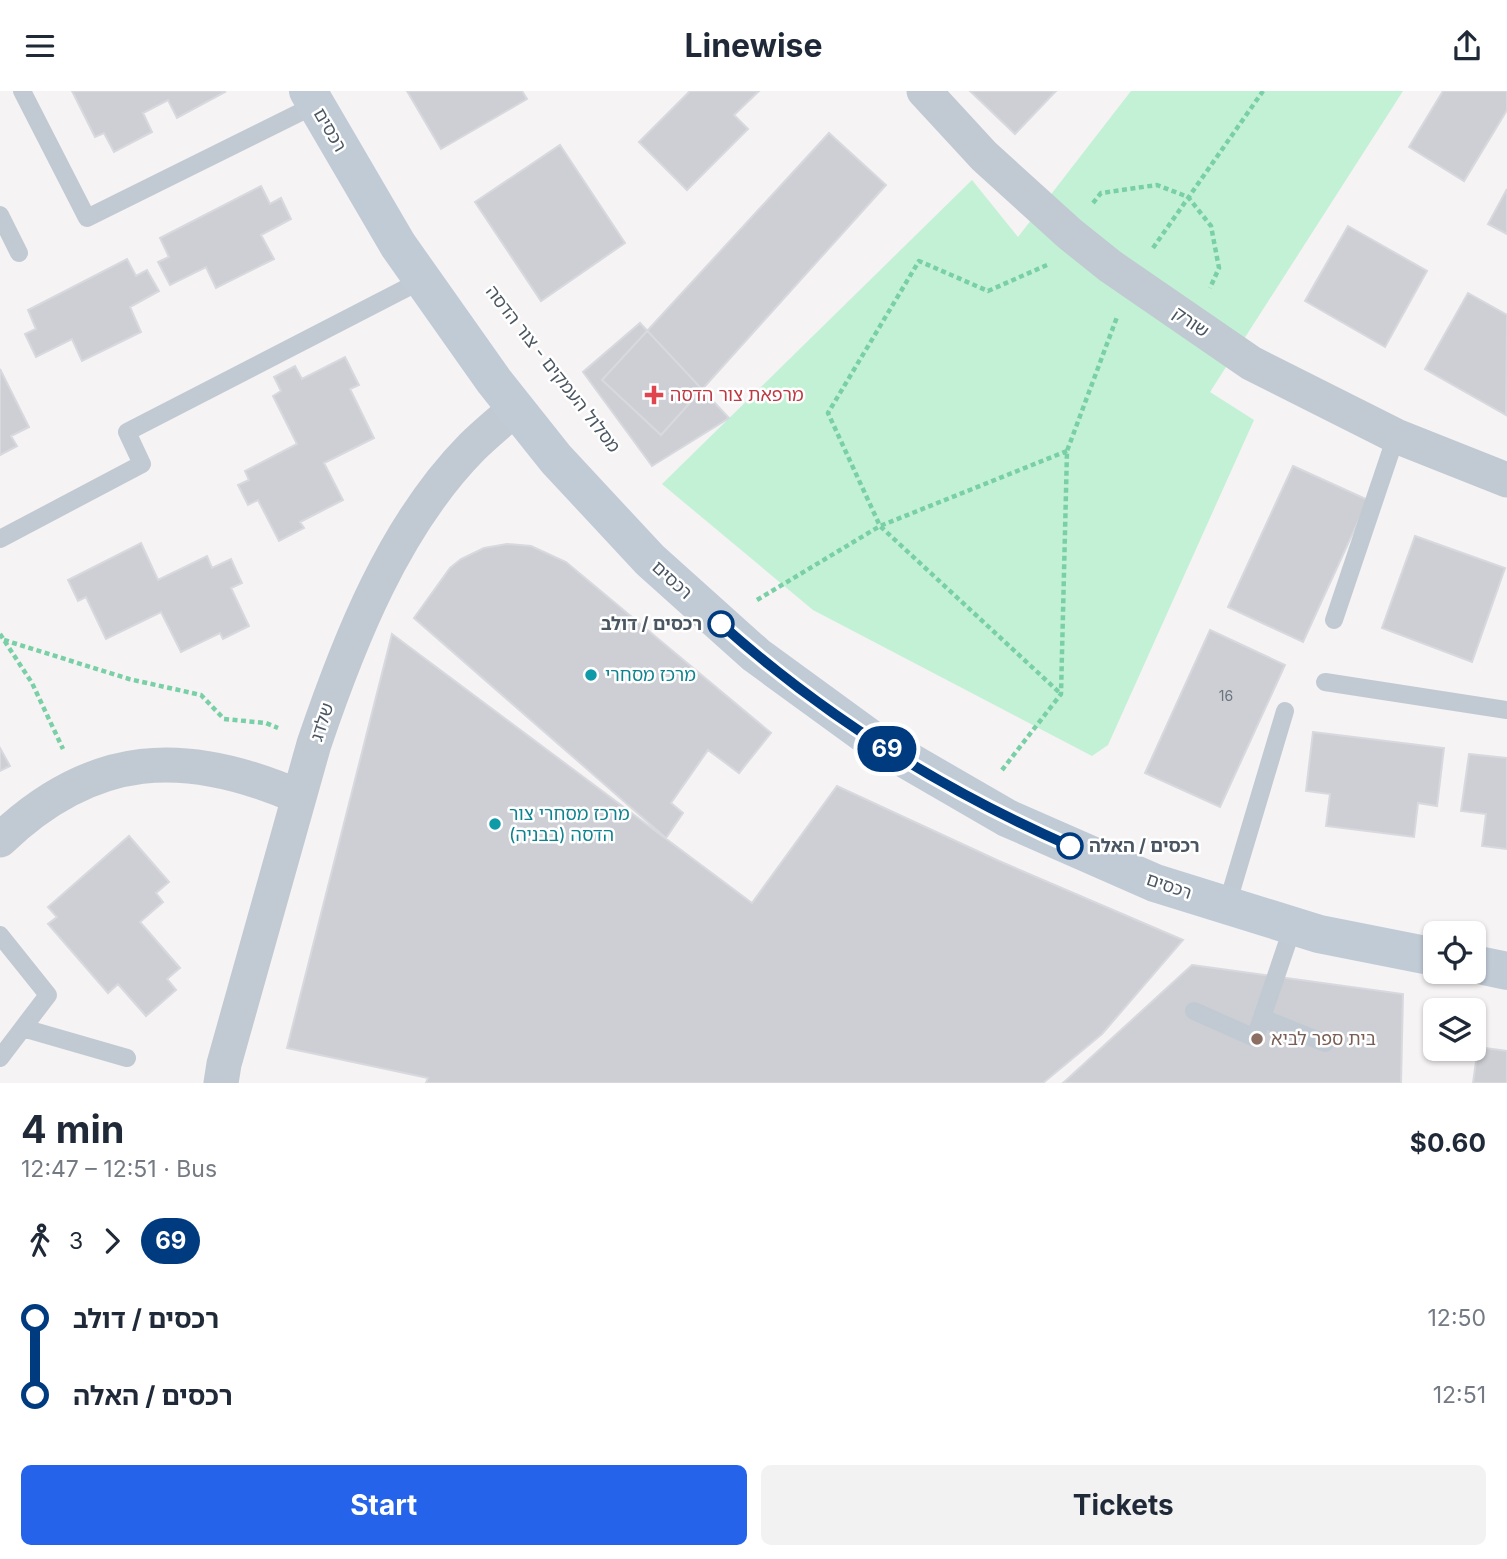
<!DOCTYPE html>
<meta charset="utf-8">
<style>
body{margin:0;font-family:Inter,"Noto Sans Hebrew",sans-serif;background:#f2f2f3;color:#1f2937;height:100vh;display:flex;flex-direction:column;font-size:26px;white-space:nowrap}
*{box-sizing:border-box;margin:0}
p{font-size:23px;color:#747a83}
.icon{flex:none;width:38px;height:38px;fill:none;stroke:currentColor;stroke-width:2;stroke-linecap:round;stroke-linejoin:round}
.map{position:relative;height:992px;overflow:hidden}
.details{display:flex;flex-direction:column;background:#fff;flex:1}
.details>*{flex:none}
.badge{padding:0 14px;border-radius:23px;font-size:24px;line-height:46px}
.fabs{position:absolute;left:1423px;top:830px;display:grid;gap:14px}
.fabs a{display:grid;place-items:center;width:63px;height:63px;border-radius:10px;background:#fff;box-shadow:0 2px 5px #0004;font-size:35px}
.map>.badge{position:absolute;translate:-50% -50%;box-shadow:0 0 0 4px #fff}
.legs{display:flex;align-items:center;gap:10px;height:77px;padding:0 21px;font-size:23px}
.legs p{margin-inline-start:auto}
.summary{display:flex;align-items:center;justify-content:space-between;height:119px;padding:0 21px}
h1{font-size:38px;font-weight:700;line-height:52px}
.primary-button{display:flex;gap:14px;margin-top:auto;padding:14px 21px}
.primary-button a{flex:1;height:80px;border-radius:10px;background:#2563eb;color:#fff;font-size:28px;font-weight:700;line-height:80px;text-align:center}
.primary-button a+a{background:#f2f2f3;color:#1f2937}
ul{padding:0 21px;list-style:none}
li{display:flex;align-items:center;gap:24px;height:77px;font-size:26px}
li i{display:grid;place-items:center;width:10px;height:100%;margin:0 9px;background:currentColor}
li i::after{content:'';width:18px;height:18px;margin:-9px;border:5px solid;border-radius:50%;background:#fff}
li p{margin-inline-start:auto}
li:first-child i{background:linear-gradient(#0000 50%,currentColor 0)}
li:last-child i{background:linear-gradient(currentColor 50%,#0000 0)}
header{display:flex;justify-content:space-between;align-items:center;height:91px;padding:0 21px;background:#fff;font-size:32px;font-weight:700}
.map>svg:first-child{display:block}
</style>
<header><svg class="icon" aria-label="menu" viewBox="0 0 24 24"><path d="M4 6h16M4 12h16M4 18h16"/></svg>Linewise<svg class="icon" aria-label="share" viewBox="0 0 24 24"><path d="M12 15V3M7 8l5-5 5 5M5 13v7h14v-7"/></svg></header>
<div class="map">
<svg width="1507" height="992" viewBox="0 0 1507 992">
<rect width="100%" height="100%" fill="#f5f3f3"/>
<!-- green -->
<path fill="#c3f1d5" d="M1131,0H1403L1210,301L1254,329L1108,654L1092,665L813,519L662,393L972,89L1018,146Z"/>
<!-- building -->
<path fill="#cdcfd5" stroke="#d7d9de" stroke-width="2" d="M72,0H224L225,1L177,27L168,9L143,22L152,41L114,61L104,42L95,46Z
M407,0H522L527,8L441,58Z
M690,0H759L734,24L748,38L687,99L639,51Z
M970,0H1056L1015,43Z
M1443,0H1507V19L1464,90L1409,56Z
M829,42L886,94L661,344L602,289Z
M560,54L625,152L541,210L475,111Z
M261,95L270,113L281,107L291,128L261,144L274,168L216,197L206,176L170,194L158,171L169,166L160,147Z
M1507,98V143L1488,133Z
M1348,135L1427,180L1385,256L1305,210Z
M127,168L136,185L147,179L159,200L130,216L141,241L82,270L72,248L36,266L25,243L36,238L28,219Z
M1468,202L1507,224L1506,324L1425,278Z
M640,232L729,327L652,375L583,281Z
M345,266L359,294L350,298L374,347L324,372L343,409L300,431L304,437L279,450L258,409L248,414L238,394L249,389L245,380L297,353L273,305L281,300L274,286L295,275L302,288Z
M0,278L29,336L11,345L17,355L0,364Z
M1293,375L1368,409L1303,551L1228,516Z
M1415,445L1505,477L1472,571L1382,537Z
M141,452L158,489L207,465L212,477L231,468L242,492L231,497L249,535L223,548L220,542L181,561L161,521L106,548L86,506L78,510L68,489Z
M507,453L531,455L566,471L771,642L739,682L708,659L671,712L683,722L666,747L414,527L450,477L461,468L484,457Z
M1210,539L1285,574L1220,716L1145,682Z
M392,543L752,812L837,695L999,770L1183,849L1102,943L1043,992H426L428,987L287,957Z
M1313,641L1444,657L1437,715L1418,712L1414,746L1326,735L1330,703L1306,700Z
M0,657L10,675L0,680Z
M1469,663L1507,667V758L1482,755L1486,723L1461,720Z
M129,745L169,791L156,802L163,811L140,831L180,877L167,888L176,899L146,925L118,893L108,902L48,833L57,826L48,816Z
M1192,874L1403,903L1401,992H1063Z
M1478,956L1507,960V992H1473Z"/>
<g fill="none" stroke-linecap="round" stroke-linejoin="round">
<!-- path -->
<path stroke="#7ad0a6" stroke-width="4.5" stroke-dasharray="5 3.5" stroke-linecap="butt" d="M1093,112L1101,102L1157,94L1188,106L1211,135L1219,177L1210,197
M1153,157L1263,0
M1047,174L988,200L919,170L828,322L880,435L1061,603
M757,509L880,435L1067,360
M0,543L32,592L63,658
M4,549L129,588L201,604L224,628L266,632L278,637
M1002,679L1061,603L1067,360L1117,226"/>
<!-- lane -->
<path stroke="#c1cad2" stroke-width="18" d="M22,0L87,127L315,14
M0,124L19,162
M0,448L142,373L127,341L422,189
M1334,529L1396,345
M1325,591L1507,619
M1227,814L1285,620
M0,844L48,904L0,967
M1194,920L1255,947L1293,835
M1262,927L1325,952
M23,937L127,967"/>
<!-- street -->
<path stroke="#c1cad2" stroke-width="35" d="M924,0L984,65L1070,143L1110,175L1251,272L1396,345L1507,389
M0,749C93,660 185,656 299,706
M221,992L224,973L314,653C349,550 394,435 472,356C485,343 501,330 516,317"/>
<!-- secondary -->
<path stroke="#c1cbd6" stroke-width="38" d="M308,0L398,154L494,290L556,368L650,469L756,564L874,650L1007,727L1155,792L1319,843L1435,866
M1474,873L1507,880"/>
</g>
<g fill="none" stroke-linecap="round" stroke-linejoin="round">
<defs>
<path id="line-1" d="M721,533C824,625 945,700 1070,755"/>
</defs>
<!-- line-1 casing -->
<use href="#line-1" stroke="#fff" stroke-width="16"/>
<!-- line-1 -->
<use href="#line-1" stroke="#003b80" stroke-width="10"/>
</g>
<!-- markers -->
<path fill="#e0444e" stroke="#fff" stroke-width="2.5" d="M650.5 293.5h7v7h7v7h-7v7h-7v-7h-7v-7h7z"/>
<g fill="#fff" stroke="#003b80" stroke-width="3.5">
<circle cx="721" cy="533" r="12"/>
<circle cx="1070" cy="755" r="12"/>
</g>
<g fill="#0f9aa8" stroke="#fff" stroke-width="2.5">
<circle cx="591" cy="584" r="7"/>
<circle cx="495" cy="733" r="7"/>
</g>
<circle fill="#8d6e63" stroke="#fff" stroke-width="2.5" cx="1257" cy="948" r="7"/>
<g text-anchor="middle" stroke-width="5" stroke-linejoin="round" paint-order="stroke">
<!-- number labels -->
<g font-size="14" fill="#6b747e">
<text x="1226" y="610">16</text>
</g>
<!-- street labels -->
<g font-size="18" fill="#4a5661" stroke="#fff">
<text transform="translate(330 39) rotate(60)" y="6">רכסים</text>
<text transform="translate(1191 231) rotate(35)" y="6">שורק</text>
<text transform="translate(553 278) rotate(52)" y="6">מסלול העמקים - צור הדסה</text>
<text transform="translate(672 489) rotate(42)" y="6">רכסים</text>
<text transform="translate(322 631) rotate(-72)" y="6">שלדג</text>
<text transform="translate(1169 795) rotate(19)" y="6">רכסים</text>
</g>
<!-- health labels -->
<g font-size="18" fill="#be3a42" stroke="#fff" text-anchor="start">
<text x="670" y="310">מרפאת צור הדסה</text>
</g>
<!-- stop labels -->
<g font-size="18" font-weight="bold" fill="#4a5661" stroke="#fff" text-anchor="end">
<text x="702" y="539">רכסים / דולב</text>
<text x="1089" y="761" text-anchor="start">רכסים / האלה</text>
</g>
<!-- culture labels -->
<g font-size="18" fill="#0d838f" stroke="#fff" text-anchor="start">
<text x="605" y="590">מרכז מסחרי</text>
<text x="509" y="729">מרכז מסחרי צור<tspan x="509" dy="21">הדסה (בבניה)</tspan></text>
</g>
<!-- education labels -->
<g font-size="18" fill="#785e54" stroke="#fff" text-anchor="start">
<text x="1271" y="954">בית ספר לביא</text>
</g>
</g>
</svg>
<div class="fabs">
<a><svg class="icon" aria-label="locate" viewBox="0 0 24 24"><circle cx="12" cy="12" r="6"/><path d="M12 2v4M12 18v4M2 12h4M18 12h4"/></svg></a>
<a><svg class="icon" aria-label="layers" viewBox="0 0 24 24"><path d="M12 4l9 5-9 5-9-5zM3 14l9 5 9-5"/></svg></a>
</div>
<b class="badge" style="left:887px;top:658px;background:#003b80;color:#fff">69</b>
</div>
<section class="details">
<div class="summary"><div><h1>4 min</h1><p>12:47 – 12:51 · Bus</p></div><b>$0.60</b></div>
<div class="legs"><svg class="icon" aria-label="walk" viewBox="0 0 24 24"><circle cx="13" cy="4" r="2"/><path d="M13 8l-2 6 4 7M11 14l-3 7M7 12l3-4h3l4 4"/></svg>3<svg class="icon" aria-label="forward" viewBox="0 0 24 24"><path d="M9 5l7 7-7 7"/></svg><b class="badge" style="background:#003b80;color:#fff">69</b></div>
<ul>
<li><i style="color:#003b80"></i><b>רכסים / דולב</b><p>12:50</p></li>
<li><i style="color:#003b80"></i><b>רכסים / האלה</b><p>12:51</p></li>
</ul>
<div class="primary-button"><a>Start</a><a>Tickets</a></div>
</section>
